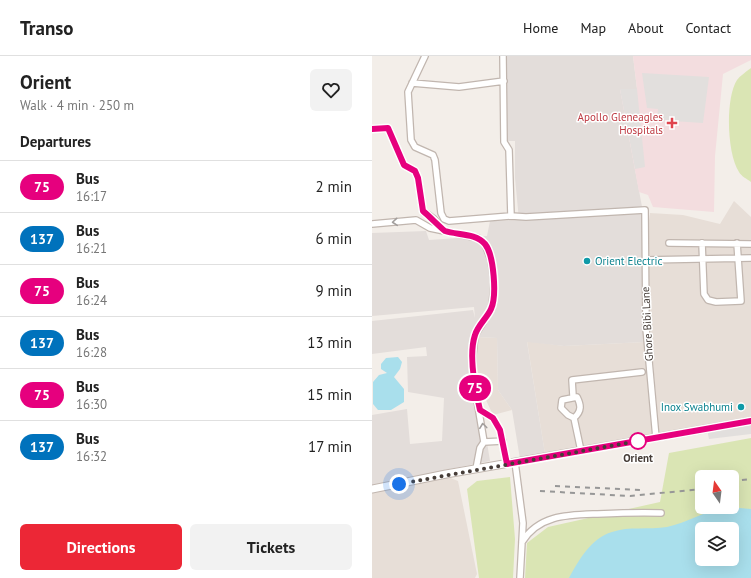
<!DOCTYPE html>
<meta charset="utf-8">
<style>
body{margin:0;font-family:"PT Sans",sans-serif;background:#f2f2f2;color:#222;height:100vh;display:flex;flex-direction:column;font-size:15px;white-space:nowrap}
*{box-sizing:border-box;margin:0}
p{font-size:13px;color:#767676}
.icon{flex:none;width:22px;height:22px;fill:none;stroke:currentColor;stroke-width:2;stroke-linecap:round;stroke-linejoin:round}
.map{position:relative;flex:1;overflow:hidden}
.panel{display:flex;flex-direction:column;background:#fff;width:372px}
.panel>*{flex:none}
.badge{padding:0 8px;border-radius:13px;font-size:14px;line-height:26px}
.needle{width:26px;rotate:346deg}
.controls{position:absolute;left:323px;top:414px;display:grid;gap:8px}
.controls a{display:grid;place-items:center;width:44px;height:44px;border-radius:6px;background:#fff;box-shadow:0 4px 16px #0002;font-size:20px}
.you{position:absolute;width:20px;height:20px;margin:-10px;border:3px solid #fff;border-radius:50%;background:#1a73e8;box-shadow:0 0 0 6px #1a73e833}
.map>.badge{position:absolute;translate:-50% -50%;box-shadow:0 0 0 2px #fff}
h2{padding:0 20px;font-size:15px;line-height:36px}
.round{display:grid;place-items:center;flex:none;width:42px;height:42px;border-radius:6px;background:#f2f2f2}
.headline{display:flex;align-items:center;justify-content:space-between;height:68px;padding:0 20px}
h1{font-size:19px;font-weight:700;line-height:30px}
.cta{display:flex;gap:8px;margin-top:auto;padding:8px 20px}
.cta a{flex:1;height:46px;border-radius:6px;background:#ec2736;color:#fff;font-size:16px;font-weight:700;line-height:46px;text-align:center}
.cta a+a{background:#f2f2f2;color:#222}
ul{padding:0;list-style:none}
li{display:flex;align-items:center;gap:12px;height:52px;padding:0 20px;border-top:1px solid #e0e0e0}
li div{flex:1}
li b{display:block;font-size:15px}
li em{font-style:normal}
li .badge{min-width:44px;font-weight:700;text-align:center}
header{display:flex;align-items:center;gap:24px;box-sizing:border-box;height:56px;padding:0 20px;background:#fff;border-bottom:1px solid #e0e0e0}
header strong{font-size:19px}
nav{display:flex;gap:22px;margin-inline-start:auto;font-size:14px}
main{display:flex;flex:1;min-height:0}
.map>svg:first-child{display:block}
</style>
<header>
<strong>Transo</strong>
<nav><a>Home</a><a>Map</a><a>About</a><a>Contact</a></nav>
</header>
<main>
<section class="panel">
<div class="headline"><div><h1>Orient</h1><p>Walk · 4 min · 250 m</p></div><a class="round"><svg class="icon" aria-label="heart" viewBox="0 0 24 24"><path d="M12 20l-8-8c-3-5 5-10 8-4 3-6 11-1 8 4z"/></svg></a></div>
<h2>Departures</h2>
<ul>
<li><span class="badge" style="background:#e6007e;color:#fff">75</span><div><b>Bus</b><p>16:17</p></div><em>2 min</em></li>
<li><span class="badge" style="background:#0072bc;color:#fff">137</span><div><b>Bus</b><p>16:21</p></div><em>6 min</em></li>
<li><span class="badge" style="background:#e6007e;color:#fff">75</span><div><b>Bus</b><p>16:24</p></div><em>9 min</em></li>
<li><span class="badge" style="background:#0072bc;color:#fff">137</span><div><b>Bus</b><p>16:28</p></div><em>13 min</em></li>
<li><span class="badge" style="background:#e6007e;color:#fff">75</span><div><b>Bus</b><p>16:30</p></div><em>15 min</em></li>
<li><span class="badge" style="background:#0072bc;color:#fff">137</span><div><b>Bus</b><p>16:32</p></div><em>17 min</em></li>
</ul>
<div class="cta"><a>Directions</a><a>Tickets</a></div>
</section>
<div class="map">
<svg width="379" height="522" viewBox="0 0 379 522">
<rect width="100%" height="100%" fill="#f3eee9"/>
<!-- residential -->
<path fill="#e7ded7" d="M362,145L379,161V363L287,378L276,246L275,180L278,157L311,159L348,168Z
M105,281L125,282L126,334L140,354L121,359L105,325Z
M155,285L192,290L273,286L280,380L173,398Z
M76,421L86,425L105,518L103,522H0V436Z"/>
<!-- industrial -->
<path fill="#e3ddda" d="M135,0H261L265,33H248L271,156L273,286L192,290L155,286L173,398L148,403L140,354L126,334L125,282L105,281V325L118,405L72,414L37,424L0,430V359L35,353L38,388L70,385L72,342L36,336L35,301L55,300L54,291L0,298V265L101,254L103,262L102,251L0,260V177L54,175L57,184L115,180L118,165L147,164L143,122V85H135Z"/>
<!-- medical -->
<path fill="#f3dddf" d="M261,0H379V4L351,18L343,100L342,156L281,151L276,139L267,136L248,33H265Z"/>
<!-- green -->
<path fill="#dae5b4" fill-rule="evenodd" d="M379,12V126C375,123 369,120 367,116C355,98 353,43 365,24C368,20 375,15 379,12Z
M379,382V522H153L155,487L176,471L288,446L297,397ZM330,421H360V451H330ZM330,473H360V503H330Z
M138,421L143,483L141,522H107L95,433L105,425Z"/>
<!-- parking -->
<path fill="#e2dfdd" d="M270,17L337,21L331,67L285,64L286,53L275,52Z
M248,33H265L273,111L263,113Z
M379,365V378L337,383L335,373Z"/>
<!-- water -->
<path fill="#a9dfec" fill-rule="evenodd" d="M26,301L30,306L28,313L22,321L32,333V346L19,354H6L1,348V326L7,319L15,317L9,313V308L14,302Z
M356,451L379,453V522H197C207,504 219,482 240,476C257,470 277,474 295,471C317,466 335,454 356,451ZM330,473H360V503H330Z"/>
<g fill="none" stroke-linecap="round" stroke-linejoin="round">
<defs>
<path id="minor" d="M53,0L36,36L39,84L43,91L61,99L63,104L69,157L72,163L77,165L139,160L154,161L273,154L274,272L284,382
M131,0L132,86L137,94L139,160
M40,27L87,31L132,25
M0,73L16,72L32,109L43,115L46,122L51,155L62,163L71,174
M0,168L44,164L58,172L106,182L113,188L119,204L122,226L120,252L103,279L101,298V320L112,386L108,392L104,413
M297,187L379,188
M330,187L332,238L336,244L344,246L369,245L365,187
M273,204L379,202
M201,340L200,324L270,316
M108,354L121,362L128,374L135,408
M202,362C210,355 209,349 205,341L190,344L189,352L196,359L202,362L209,395
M112,386L131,385
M143,406L151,467L148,522
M150,486C167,459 195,459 224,458C246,457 267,456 289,457"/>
<path id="tertiary" d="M0,433L74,418L379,365"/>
</defs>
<!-- minor casing -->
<use href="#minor" stroke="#c1b6af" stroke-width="8"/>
<!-- tertiary casing -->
<use href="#tertiary" stroke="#c1b6af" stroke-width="9"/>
<!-- minor -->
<use href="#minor" stroke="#fff" stroke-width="5.5"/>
<!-- tertiary -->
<use href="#tertiary" stroke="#fff" stroke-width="7"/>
<!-- rail -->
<path stroke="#979797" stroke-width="2" stroke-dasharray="5 5" stroke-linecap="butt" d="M360,425L379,423
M183,430L269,434
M168,435L258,440L330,433"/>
</g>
<!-- one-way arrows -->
<defs><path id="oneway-chevron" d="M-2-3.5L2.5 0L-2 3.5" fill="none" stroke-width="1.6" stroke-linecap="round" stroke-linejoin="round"/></defs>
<g stroke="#a29e9c">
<use href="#oneway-chevron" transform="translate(23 166) rotate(175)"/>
<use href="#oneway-chevron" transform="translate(111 370) rotate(-97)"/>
</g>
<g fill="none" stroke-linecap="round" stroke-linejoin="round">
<defs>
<path id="line" d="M0,73L16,72L32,109L43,115L46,122L51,155C55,158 71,174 73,175C85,179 104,177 113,188C122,199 125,240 119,253C115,262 106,269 103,279C96,300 103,333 108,354L121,362L128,374L135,408L379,365"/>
</defs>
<!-- line casing -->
<use href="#line" stroke="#fff" stroke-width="9"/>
<!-- line -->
<use href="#line" stroke="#e6007e" stroke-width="6"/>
<!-- walk -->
<path stroke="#463d38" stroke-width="4" stroke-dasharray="0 7.2" d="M27,428L266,385"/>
</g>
<!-- markers -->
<path fill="#e0444e" stroke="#fff" stroke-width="1.5" d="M298 61h4v4h4v4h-4v4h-4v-4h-4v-4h4z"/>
<g fill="#0f9aa8" stroke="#fff" stroke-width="1.5">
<circle cx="215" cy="205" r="4"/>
<circle cx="369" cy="351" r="4"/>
</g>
<circle fill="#fff" stroke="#e6007e" stroke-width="2" cx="266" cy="385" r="8"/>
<g text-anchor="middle" stroke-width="3" stroke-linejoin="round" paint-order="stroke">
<!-- health labels -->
<g font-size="11" fill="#be3a42" stroke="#fff" text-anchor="end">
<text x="291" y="65">Apollo Gleneagles<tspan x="291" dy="13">Hospitals</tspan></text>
</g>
<!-- culture labels -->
<g font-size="11" fill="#0d838f" stroke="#fff" text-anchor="start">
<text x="223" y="209">Orient Electric</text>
<text x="361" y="355" text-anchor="end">Inox Swabhumi</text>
</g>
<!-- street labels -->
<g font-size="11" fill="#463d38" stroke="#fff">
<text transform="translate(275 268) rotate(-93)" y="4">Ghore Bibi Lane</text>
</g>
<!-- stop labels -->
<g font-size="11" font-weight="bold" fill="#463d38" stroke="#fff">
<text x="266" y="406">Orient</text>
</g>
</g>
</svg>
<div class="controls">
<a><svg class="needle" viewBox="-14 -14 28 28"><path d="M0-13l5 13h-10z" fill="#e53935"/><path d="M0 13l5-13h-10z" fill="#767676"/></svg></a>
<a><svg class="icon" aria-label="layers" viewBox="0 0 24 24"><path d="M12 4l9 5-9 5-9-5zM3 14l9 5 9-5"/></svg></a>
</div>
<div class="you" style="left:27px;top:428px"></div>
<b class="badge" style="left:103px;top:332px;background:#e6007e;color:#fff">75</b>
</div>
</main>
